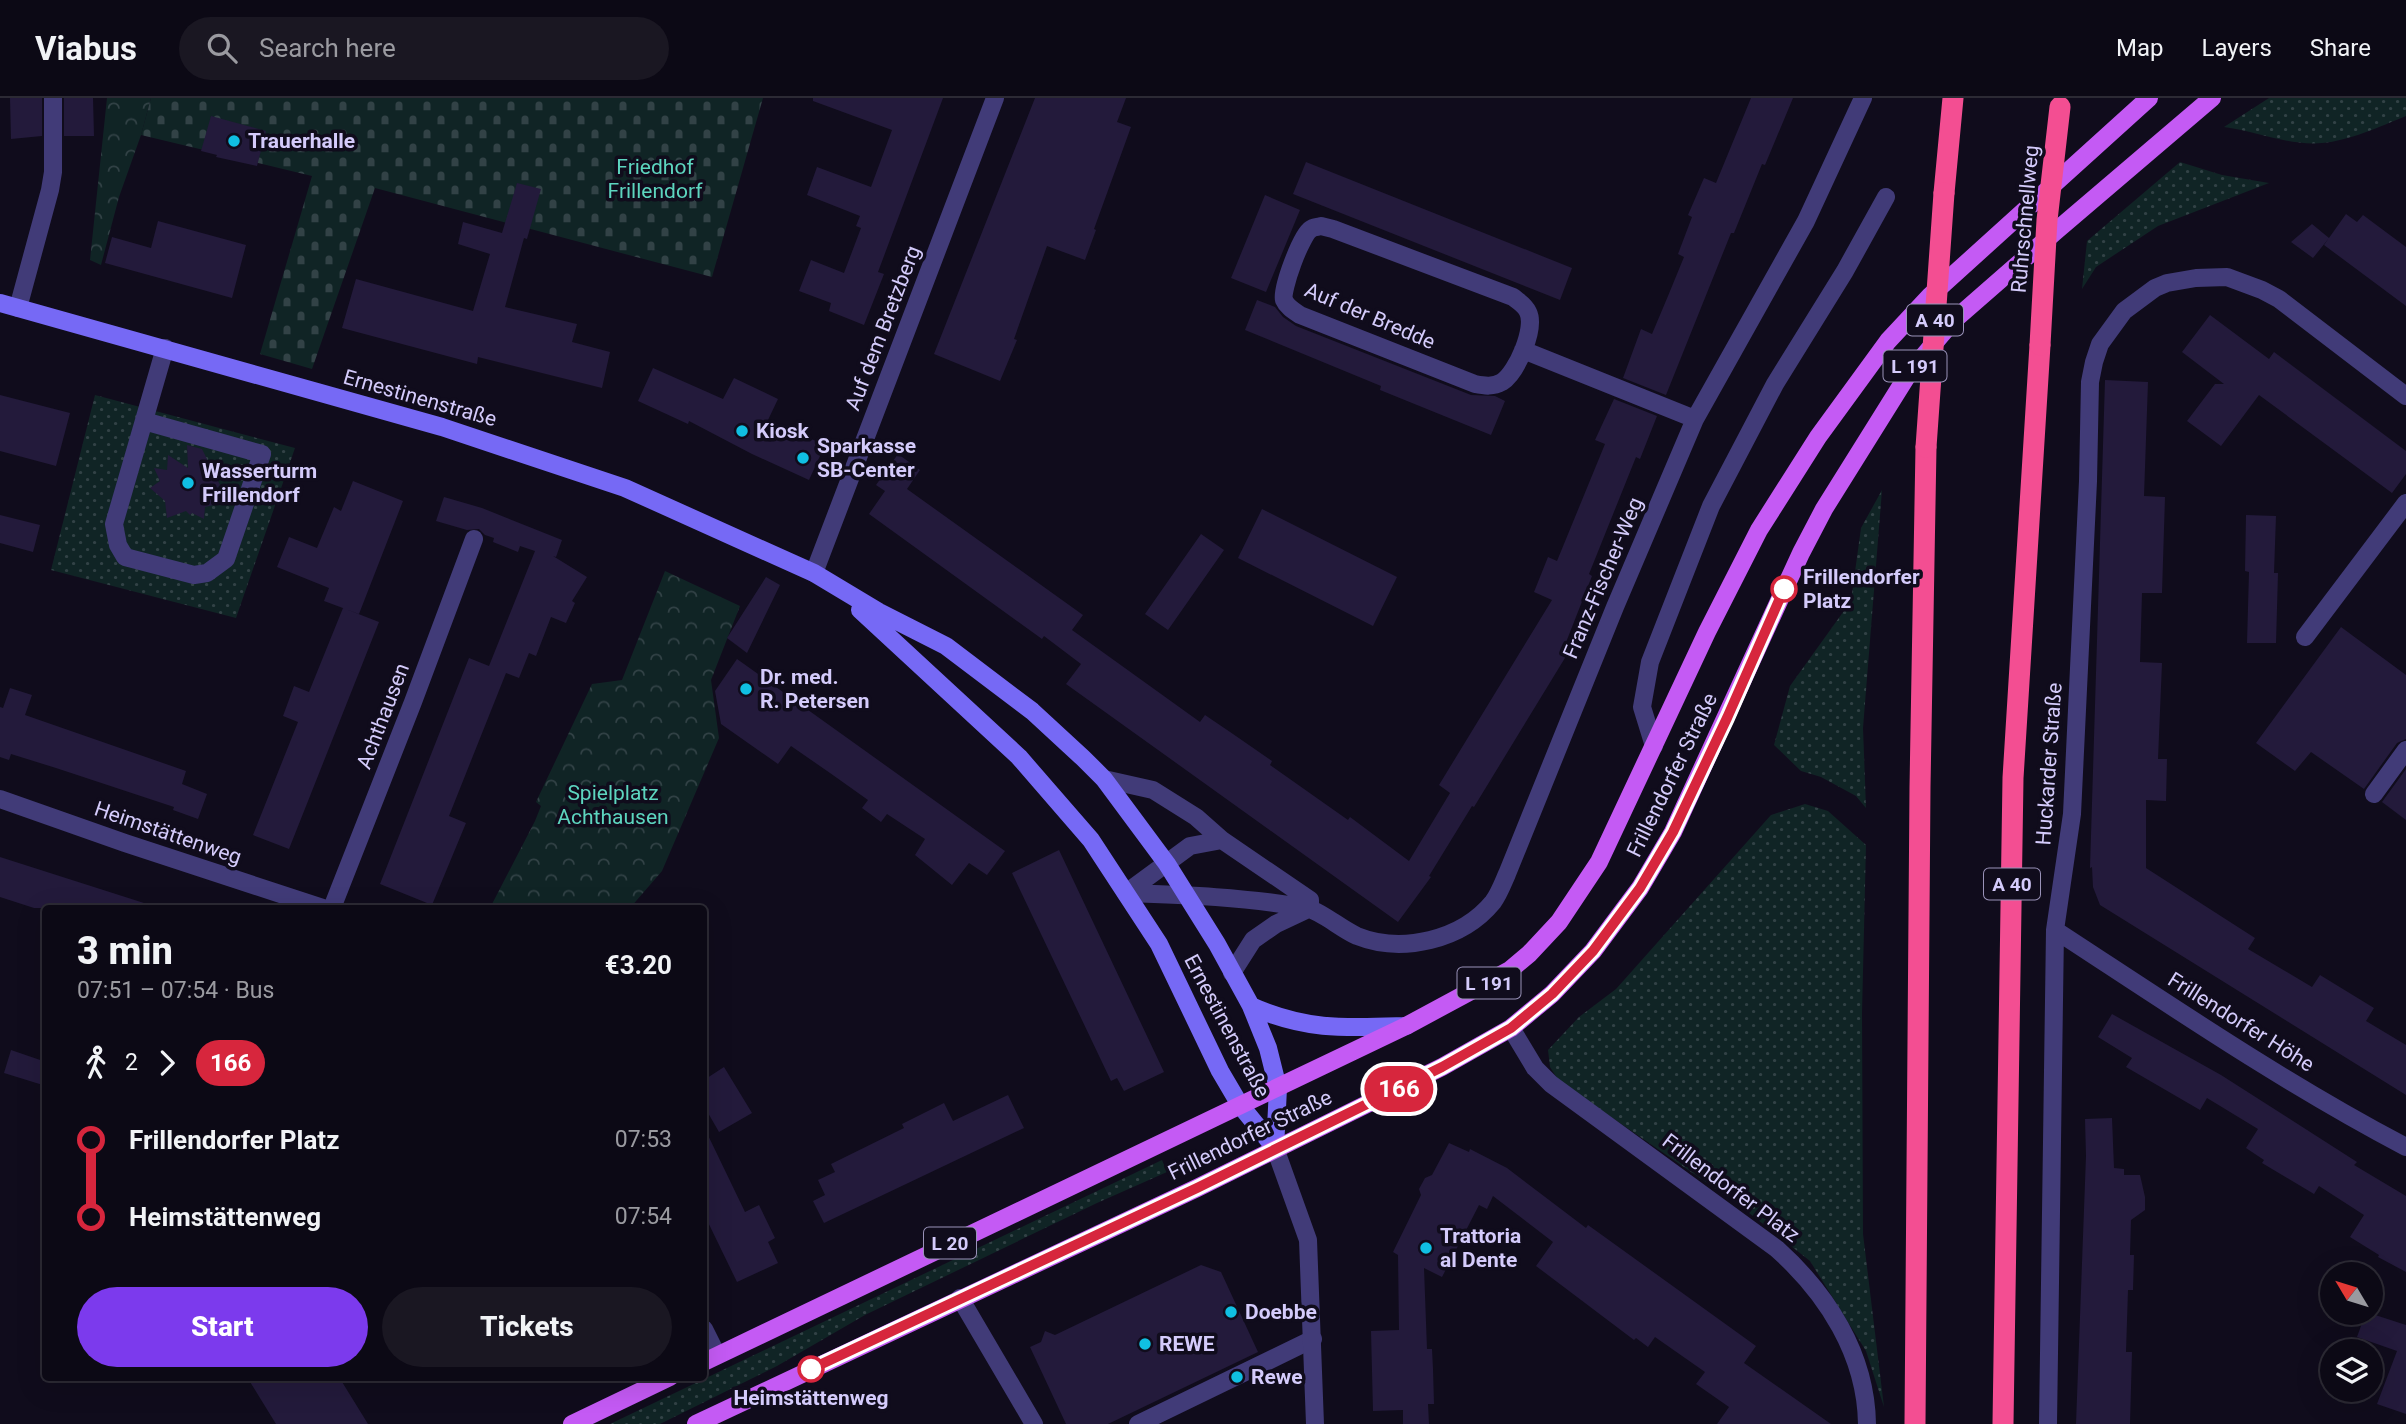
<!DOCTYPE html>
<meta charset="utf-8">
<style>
body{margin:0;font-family:Roboto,sans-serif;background:#1a1722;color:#f1f3f6;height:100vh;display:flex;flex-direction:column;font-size:26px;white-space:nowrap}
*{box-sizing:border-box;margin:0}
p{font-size:23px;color:#9a9aa0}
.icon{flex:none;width:38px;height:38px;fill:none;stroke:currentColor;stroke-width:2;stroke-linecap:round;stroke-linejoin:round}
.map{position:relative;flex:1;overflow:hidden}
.panel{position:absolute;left:42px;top:807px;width:665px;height:476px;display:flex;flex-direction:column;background:#0c0915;border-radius:7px;box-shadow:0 7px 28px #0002,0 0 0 2px #2c2a34}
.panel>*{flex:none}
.badge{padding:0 14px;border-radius:23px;font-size:24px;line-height:46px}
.needle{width:46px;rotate:308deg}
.fabs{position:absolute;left:2320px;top:1164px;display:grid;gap:14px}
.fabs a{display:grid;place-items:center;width:63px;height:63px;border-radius:50%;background:#0c0915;box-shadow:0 7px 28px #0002,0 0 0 2px #2c2a34;font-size:35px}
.map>.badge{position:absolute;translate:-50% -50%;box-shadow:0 0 0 4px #fff}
.legs{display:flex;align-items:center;gap:10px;height:77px;padding:0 35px;font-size:23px}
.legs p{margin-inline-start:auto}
.summary{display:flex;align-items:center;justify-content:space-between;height:119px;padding:0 35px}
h1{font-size:38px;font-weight:800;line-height:52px}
.primary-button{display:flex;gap:14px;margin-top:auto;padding:14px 35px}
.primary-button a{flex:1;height:80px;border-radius:42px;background:#7c3aed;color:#fff;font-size:28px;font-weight:800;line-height:80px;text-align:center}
.primary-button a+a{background:#1a1722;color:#f1f3f6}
ul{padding:0 35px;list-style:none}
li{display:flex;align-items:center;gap:24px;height:77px;font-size:26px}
li i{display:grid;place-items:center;width:10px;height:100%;margin:0 9px;background:currentColor}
li i::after{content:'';width:18px;height:18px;margin:-9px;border:5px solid;border-radius:50%;background:#0c0915}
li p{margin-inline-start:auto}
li:first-child i{background:linear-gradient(#0000 50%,currentColor 0)}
li:last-child i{background:linear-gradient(currentColor 50%,#0000 0)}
header{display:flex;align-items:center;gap:42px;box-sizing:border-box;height:98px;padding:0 35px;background:#0c0915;border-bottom:2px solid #2c2a34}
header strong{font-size:33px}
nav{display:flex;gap:38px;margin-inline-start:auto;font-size:24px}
.search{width:490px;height:63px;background:#1a1722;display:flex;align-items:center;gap:18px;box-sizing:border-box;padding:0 24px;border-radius:38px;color:#9a9aa0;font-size:26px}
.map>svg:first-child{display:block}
</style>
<header>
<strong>Viabus</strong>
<div class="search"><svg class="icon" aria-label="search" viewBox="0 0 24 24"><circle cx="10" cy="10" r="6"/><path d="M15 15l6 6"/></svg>Search here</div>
<nav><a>Map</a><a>Layers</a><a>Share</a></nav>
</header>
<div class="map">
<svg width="2406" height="1326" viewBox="0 0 2406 1326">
<defs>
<pattern id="grass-dots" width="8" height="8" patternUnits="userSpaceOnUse" patternTransform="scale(1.75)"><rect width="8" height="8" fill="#102425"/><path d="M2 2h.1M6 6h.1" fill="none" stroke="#324246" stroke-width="1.8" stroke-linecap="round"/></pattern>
<pattern id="forest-crowns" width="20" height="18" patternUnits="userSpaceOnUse" patternTransform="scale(1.75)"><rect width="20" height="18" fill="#102425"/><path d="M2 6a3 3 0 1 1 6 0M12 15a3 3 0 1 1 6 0" fill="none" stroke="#324246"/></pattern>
<pattern id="cemetery-stones" width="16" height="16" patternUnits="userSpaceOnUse" patternTransform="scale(1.75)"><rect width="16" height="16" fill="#102425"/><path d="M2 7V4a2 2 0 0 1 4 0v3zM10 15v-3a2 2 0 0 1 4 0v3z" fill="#324246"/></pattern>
</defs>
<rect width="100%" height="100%" fill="#100c1c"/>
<!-- grass -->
<path fill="url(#grass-dots)" d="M2269,0H2406V18C2381,28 2349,43 2322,45C2289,48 2256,33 2224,29Z
M2180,64L2222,77L2269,85L2158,128L2096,169L2082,191L2087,143Z
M95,297L295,350L236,520L51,472Z
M1882,392L1863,630L1866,710L1856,698L1821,679L1801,673L1774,647L1790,588L1851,503L1861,430Z
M1805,706L1828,713L1866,747L1862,915L1863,1136L1884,1309L1866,1253L1810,1163L1739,1107L1559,983L1550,969L1548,952L1579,919L1616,891L1771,717Z
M1162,1062L1167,1074L1097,1105L865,1217L777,1268L660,1326H610Z"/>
<!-- forest -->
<path fill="url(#forest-crowns)" d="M107,0H151L141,37L119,99L101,167L90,162Z
M665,473L740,508L711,582L719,640L662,773L630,810H490L535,723L541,708L536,704L592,586L622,582Z"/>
<!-- cemetery -->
<path fill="url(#cemetery-stones)" d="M151,0H763L712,179L375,90L312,271L260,256L312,78L141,37Z"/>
<!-- building -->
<path fill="#231a3b" d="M10,0H42V38L11,41Z
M64,0H93L94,38H64Z
M813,0H943L878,174L884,176L864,227L829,213L831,205L799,193L811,162L844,175L861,130L856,128L860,118L807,97L817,69L871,89L892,32L813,3Z
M1035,0H1126L1117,24L1131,29L1094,131L1096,132L1085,162L1047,148L1014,241L1017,242L1000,283L934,256Z
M1751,0H1793L1765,67L1762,66L1734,135H1731L1666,297L1623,280L1641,231L1652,236L1668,198L1684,159L1678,156L1692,119L1688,117L1704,80L1716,85Z
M211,18L266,33L257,68L216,59L217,57L201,53Z
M1306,64L1572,170L1560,202L1293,96Z
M517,85L541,91L527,141L524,140L505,209L577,226L572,244L610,254L602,290L478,259L477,266L342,230L356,181L473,213L490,156L458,146L463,124L502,135Z
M1265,97L1300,112L1266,194L1231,180Z
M2346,116L2357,124L2363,117L2406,149V208L2324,147Z
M158,123L246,147L232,200L105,165L112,139L151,150Z
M2312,126L2329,140L2313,160L2291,144Z
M1257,202L1275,209L1283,219L1296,228L1471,297L1495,298L1505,303L1491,337L1380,292L1381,288L1245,232Z
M2210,217L2269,261L2274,254L2406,353V376L2392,395L2259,297L2221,348L2187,323L2215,286H2224L2182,254Z
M653,270L723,301L734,280L778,301L768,322L825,347L809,382L752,356L689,323L688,326L638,303Z
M2105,282L2148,284L2144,398L2165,399L2162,495H2142L2140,564L2162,565L2158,661H2167L2166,703L2146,702V770L2255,840L2248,851L2312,889L2320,877L2374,910L2366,923L2406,947V997L2100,807L2093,789L2092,769L2090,770Z
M0,297L70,315L56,368L0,353Z
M1614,301L1657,318L1640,361L1636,359L1589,476L1592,478L1563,552L1568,555L1474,709L1472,708L1429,778L1431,779L1398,824L1066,586L1081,566L1044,538L1042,541L869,416L885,393L876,387L898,356L920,372L907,391L1083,517L1072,532L1200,624L1205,617L1233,636L1272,663L1270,667L1348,722L1350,719L1409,763L1450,695L1439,687L1552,502L1534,494L1548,459L1557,463L1605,346L1595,342Z
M187,347L202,351L220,387L213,395L218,406L205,409L204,421L192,415L190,417L186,413L167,420L165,403L150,390L160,383L154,370L167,372L168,357L188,370Z
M353,383L403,403L359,516L324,503L329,490L277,469L289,439L317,450L334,409L341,413Z
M444,399L482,410L562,442L556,459L553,458L587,479L572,503L575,505L566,525L551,519L536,558L529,555L519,580L506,575L449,718L466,725L432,807L380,786L469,560L489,568L535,453L520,448L518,454L493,444L494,440L485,437L479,431L467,432L436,423Z
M1262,411L1397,479L1373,528L1238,460Z
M0,417L40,427L33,454L0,445Z
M2246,417L2276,418L2274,475H2278L2276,545H2247L2249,474L2245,473Z
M1201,436L1224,452L1168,532L1145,516Z
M766,479L780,487L747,555L727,540Z
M343,510L379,524L289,751L253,737L298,624L283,618L294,588L309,594Z
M2341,529L2406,577V641L2397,645L2364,691L2311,654L2295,673L2256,645Z
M737,561L1005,753L987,777L969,765L952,787L915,757L925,741L887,716L881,724L862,710L868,702L830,675L791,648L778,666L721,626L715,593Z
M10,590L32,597L25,617L186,673L182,686L207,696L198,721L173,712L174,709L56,670L11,656L9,662L0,659V609L3,610Z
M2406,671V722L2382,704Z
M1059,752L1164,974L1124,993L1117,980L1111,983L1012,775Z
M0,759L144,805L143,810H34L0,799Z
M2112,916L2221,977L2357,1064L2354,1067L2406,1098V1174L2378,1159L2379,1157L2350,1139L2364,1117L2319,1088L2314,1096L2262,1065L2264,1062L2246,1050L2258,1031L2207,1000L2200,1012L2126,969L2132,960L2098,939Z
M11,952L46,964V988L4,975Z
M724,969L752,1015L719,1034L704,1008V982Z
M1008,997L1024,1030L824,1125L813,1103L825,1097L818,1082L835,1074L831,1066L904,1030L902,1026L944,1005L953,1023Z
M2112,1020L2114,1070L2124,1071V1077H2140L2145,1099V1112L2131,1122L2130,1157H2134L2133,1192H2128L2126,1254H2132L2130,1326H2076L2086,1058L2085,1021Z
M704,1029L745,1114L759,1107L775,1140L768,1144L778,1165L737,1184L704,1116Z
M1449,1045L1469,1054L1470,1051L1507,1070L1586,1130L1588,1127L1756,1248L1744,1265L1831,1326H1717L1729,1309L1696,1286L1705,1274L1655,1239L1648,1249L1636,1240L1634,1242L1536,1168L1553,1144L1493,1098L1487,1111L1479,1107L1442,1179L1424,1170L1427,1251H1432L1433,1271L1434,1306H1428L1429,1326H1403V1312L1373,1313L1371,1233L1399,1232L1398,1157L1393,1154L1421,1097L1419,1091L1425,1080L1432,1077Z
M1201,1167L1221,1174L1258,1254L1108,1326H1066L1030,1249L1041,1244L1045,1233L1055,1237Z
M2366,1214L2406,1227V1316L2377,1306L2397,1253L2357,1239Z
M247,1279H339L368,1326H276Z"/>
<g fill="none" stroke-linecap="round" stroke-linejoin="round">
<!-- lane -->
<path stroke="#413b78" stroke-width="18" d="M18,210L50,92L53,74V0
M144,323L262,356L226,461L207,475L194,477L125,459L118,447L114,426L165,250
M2305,539L2406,405
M1654,648L1642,609L1650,564L1711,408L1775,286L1845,173L1886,99
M2374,696L2406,652
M960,1200L1034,1326
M1138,1326L1313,1241"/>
<!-- street -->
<path stroke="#413b78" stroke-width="18" d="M1321,128L1333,131L1513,199C1519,204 1525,207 1528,214C1536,230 1517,274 1502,284C1493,289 1485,288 1475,286L1300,217C1294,213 1287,209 1284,202C1281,192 1301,137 1311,131C1313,129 1318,129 1321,128Z
M1523,252L1695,321
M814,475L995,0
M1104,681L1153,692L1196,719L1222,742
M0,701L125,745L323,810
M1126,795C1186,797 1246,799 1306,810C1321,813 1341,831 1357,838C1402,856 1462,842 1493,804C1499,796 1503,785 1507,776L1615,509L1695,321L1806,123L1863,0
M1126,795L1190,748L1222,742L1310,802V810
M332,810L413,604L474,441
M2055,832C2170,907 2284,985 2406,1049
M1232,875L1253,842L1276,826L1310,810
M1511,930L1535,970L1551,986L1777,1151C1827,1196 1866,1256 1867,1326
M1275,1050L1308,1142L1315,1326
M704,1231L717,1257
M2048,1326L2055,832L2072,716L2088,383L2090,284L2094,264L2100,246L2124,213L2155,190L2167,185L2196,180L2227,179L2262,192L2279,201L2406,298"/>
<!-- secondary -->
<path stroke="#7669f5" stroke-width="18" d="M0,205L442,329L625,390L814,475L879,514L946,548L1032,613L1083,660L1104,681L1167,766L1217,846L1251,908L1268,950L1278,990L1275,1050
M860,512L1019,659L1091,742L1159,846L1220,973L1240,1007L1275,1050
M1251,908C1306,933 1347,930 1406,928"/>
<!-- primary -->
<path stroke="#c45af4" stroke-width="18" d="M704,1264L1406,928L1510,872L1529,856L1559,824L1599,764L1707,534L1759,432L1818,339L1888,243L1930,198L2149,0
M572,1326L670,1279
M696,1326L1197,1090L1442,969L1511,930L1552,896L1593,853L1640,790L1673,734L1801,455L1824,411L1909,275L1953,223L2056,133L2212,0"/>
<!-- highway -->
<path stroke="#f34e92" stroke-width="21" d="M1944,95L1953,0
M1915,1326L1920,689L1926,349
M2003,1326L2013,680L2040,247"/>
<!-- highway-bridge -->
<path stroke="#f34e92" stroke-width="21" d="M2040,247L2047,122L2060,9
M1926,349L1944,95"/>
</g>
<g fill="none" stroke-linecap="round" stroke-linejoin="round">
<defs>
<path id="line-1" d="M811,1271L1197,1090L1442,969L1511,930L1552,896L1593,853L1640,790L1673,734L1727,620L1784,491"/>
</defs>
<!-- line-1 casing -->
<use href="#line-1" stroke="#fff" stroke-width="16"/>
<!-- line-1 -->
<use href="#line-1" stroke="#d7263d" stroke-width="10"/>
</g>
<!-- markers -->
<g fill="#10bfe2" stroke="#100c1c" stroke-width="2.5">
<circle cx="234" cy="43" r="7"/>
<circle cx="742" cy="333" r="7"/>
<circle cx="803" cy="360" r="7"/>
<circle cx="188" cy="385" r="7"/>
<circle cx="746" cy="591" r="7"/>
<circle cx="1426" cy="1150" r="7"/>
<circle cx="1231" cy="1214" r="7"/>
<circle cx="1145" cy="1246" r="7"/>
<circle cx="1237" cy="1279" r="7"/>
</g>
<g fill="#fff" stroke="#d7263d" stroke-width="3.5">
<circle cx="1784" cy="491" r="12"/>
<circle cx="811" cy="1271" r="12"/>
</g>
<g text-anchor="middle" stroke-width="7" stroke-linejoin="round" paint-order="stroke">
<!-- shield labels -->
<g fill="#100c1c" stroke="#9992b8" stroke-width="2">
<rect x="1907" y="206.5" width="56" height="31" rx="5"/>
<rect x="1883.5" y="252.5" width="63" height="31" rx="5"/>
<rect x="1984" y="770.5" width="56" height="31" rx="5"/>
<rect x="1457.5" y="869.5" width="63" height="31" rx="5"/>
<rect x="924" y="1129.5" width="52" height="31" rx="5"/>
</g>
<g font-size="19" font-weight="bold" fill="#d4cbfb">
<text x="1935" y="229">A 40</text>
<text x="1915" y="275">L 191</text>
<text x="2012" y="793">A 40</text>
<text x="1489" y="892">L 191</text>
<text x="950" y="1152">L 20</text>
</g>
<!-- poi labels -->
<g font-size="21" font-weight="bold" fill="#d4cbfb" stroke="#100c1c" text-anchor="start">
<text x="248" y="50">Trauerhalle</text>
<text x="756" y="340">Kiosk</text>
<text x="817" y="355">Sparkasse<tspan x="817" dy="24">SB-Center</tspan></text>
<text x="202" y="380">Wasserturm<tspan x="202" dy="24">Frillendorf</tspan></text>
<text x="760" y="586">Dr. med.<tspan x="760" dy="24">R. Petersen</tspan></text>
<text x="1440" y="1145">Trattoria<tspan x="1440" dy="24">al Dente</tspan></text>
<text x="1245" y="1221">Doebbe</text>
<text x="1159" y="1253">REWE</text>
<text x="1251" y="1286">Rewe</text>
</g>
<!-- park labels -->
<g font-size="21" fill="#5dd5bf" stroke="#100c1c">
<text x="655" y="76">Friedhof<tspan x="655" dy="24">Frillendorf</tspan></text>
<text x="613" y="702">Spielplatz<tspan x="613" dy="24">Achthausen</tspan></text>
</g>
<!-- street labels -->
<g font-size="21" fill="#d4cbfb" stroke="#100c1c">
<text transform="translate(2025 121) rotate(-85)" y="7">Ruhrschnellweg</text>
<text transform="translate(1370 218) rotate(23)" y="7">Auf der Bredde</text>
<text transform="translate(883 230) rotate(-69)" y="7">Auf dem Bretzberg</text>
<text transform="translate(420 300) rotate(16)" y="7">Ernestinenstraße</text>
<text transform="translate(1603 480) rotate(-67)" y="7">Franz-Fischer-Weg</text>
<text transform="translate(383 618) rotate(-69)" y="7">Achthausen</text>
<text transform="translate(2049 666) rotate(-86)" y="7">Huckarder Straße</text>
<text transform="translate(1672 677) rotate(-64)" y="7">Frillendorfer Straße</text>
<text transform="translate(168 735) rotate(19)" y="7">Heimstättenweg</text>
<text transform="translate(2241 924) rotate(32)" y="7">Frillendorfer Höhe</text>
<text transform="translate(1227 928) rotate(62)" y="7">Ernestinenstraße</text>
<text transform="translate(1250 1037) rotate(-26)" y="7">Frillendorfer Straße</text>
<text transform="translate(1731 1090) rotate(37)" y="7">Frillendorfer Platz</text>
</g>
<!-- stop labels -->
<g font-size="21" font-weight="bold" fill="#d4cbfb" stroke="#100c1c" text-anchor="start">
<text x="1803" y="486">Frillendorfer<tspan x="1803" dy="24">Platz</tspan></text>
<text x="811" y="1307" text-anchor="middle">Heimstättenweg</text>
</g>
</g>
</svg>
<div class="fabs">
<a><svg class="needle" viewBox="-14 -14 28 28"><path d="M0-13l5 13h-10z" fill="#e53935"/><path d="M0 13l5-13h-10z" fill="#9a9aa0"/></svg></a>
<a><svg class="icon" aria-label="layers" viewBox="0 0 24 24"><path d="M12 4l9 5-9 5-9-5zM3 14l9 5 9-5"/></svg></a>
</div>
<b class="badge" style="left:1399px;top:991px;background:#d7263d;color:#fff">166</b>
<section class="panel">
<div class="summary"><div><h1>3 min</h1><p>07:51 – 07:54 · Bus</p></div><b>€3.20</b></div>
<div class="legs"><svg class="icon" aria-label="walk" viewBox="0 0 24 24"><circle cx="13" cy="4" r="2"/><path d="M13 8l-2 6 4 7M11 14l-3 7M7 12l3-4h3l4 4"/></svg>2<svg class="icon" aria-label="forward" viewBox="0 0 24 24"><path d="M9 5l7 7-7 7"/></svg><b class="badge" style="background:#d7263d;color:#fff">166</b></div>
<ul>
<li><i style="color:#d7263d"></i><b>Frillendorfer Platz</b><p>07:53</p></li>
<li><i style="color:#d7263d"></i><b>Heimstättenweg</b><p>07:54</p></li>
</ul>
<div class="primary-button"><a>Start</a><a>Tickets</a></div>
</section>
</div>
